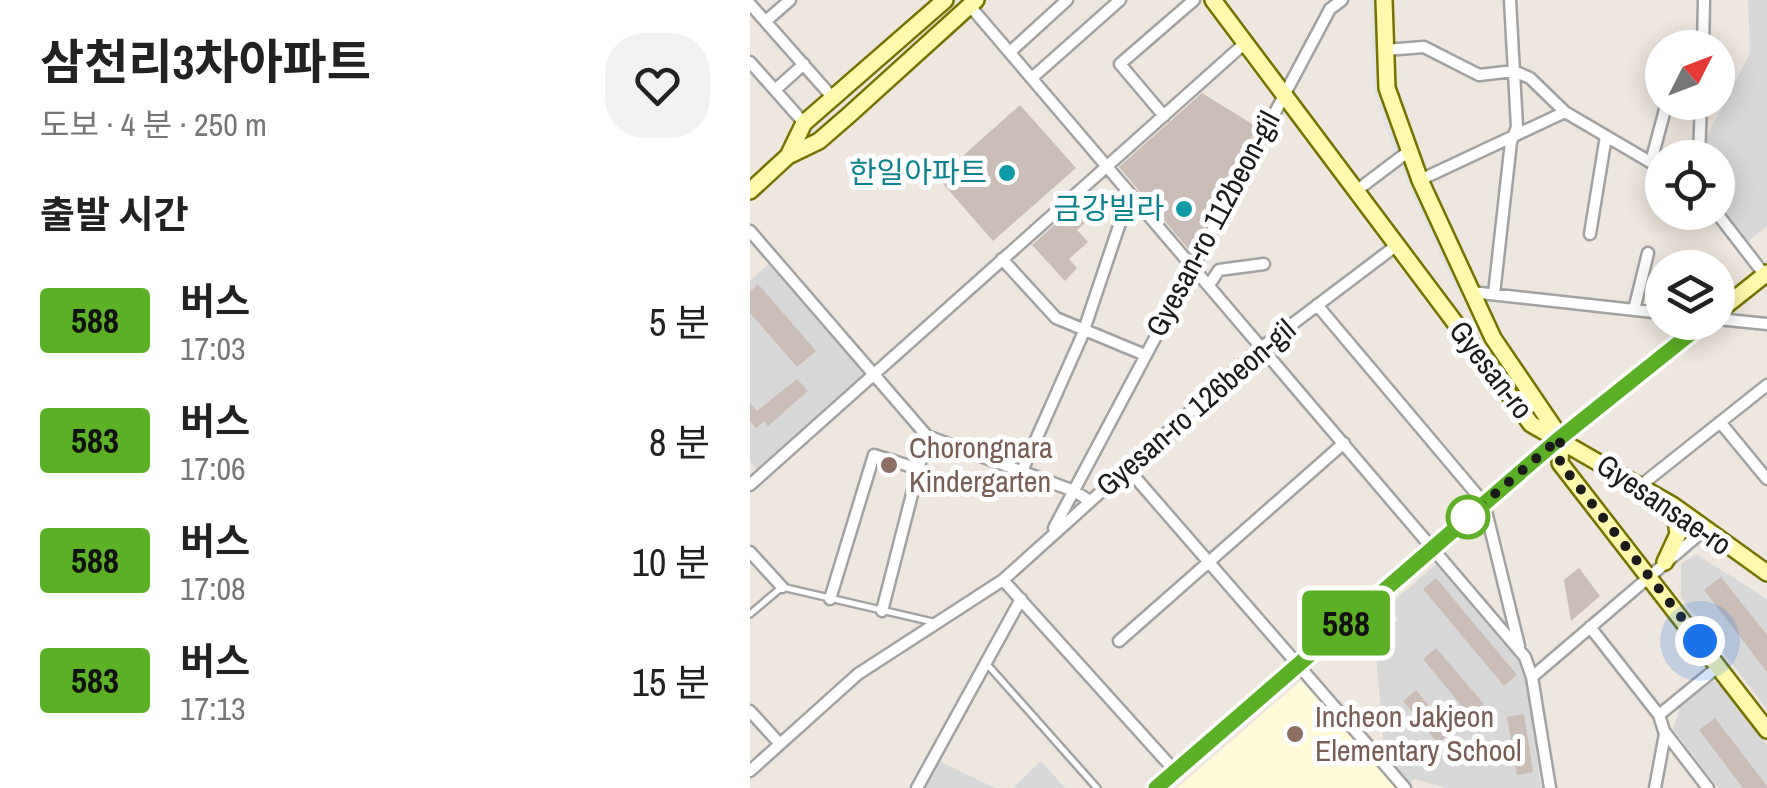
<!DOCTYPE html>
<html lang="ko">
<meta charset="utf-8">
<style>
body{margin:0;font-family:"Archivo Narrow","Noto Sans KR",sans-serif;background:#f2f2f2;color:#222;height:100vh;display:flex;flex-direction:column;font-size:38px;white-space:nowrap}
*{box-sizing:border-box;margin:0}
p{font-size:32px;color:#767676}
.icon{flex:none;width:55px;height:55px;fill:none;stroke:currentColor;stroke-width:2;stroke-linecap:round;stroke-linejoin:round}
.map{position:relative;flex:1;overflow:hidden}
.panel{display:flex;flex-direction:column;background:#fff;width:750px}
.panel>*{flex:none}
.badge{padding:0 20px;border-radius:8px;font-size:35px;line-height:65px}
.needle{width:65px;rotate:48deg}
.buttons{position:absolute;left:895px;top:30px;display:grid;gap:20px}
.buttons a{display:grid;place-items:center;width:90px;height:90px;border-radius:50%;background:#fff;box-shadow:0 5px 25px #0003;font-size:50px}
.you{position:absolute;width:50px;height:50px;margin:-25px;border:8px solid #fff;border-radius:50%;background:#1a73e8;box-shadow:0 0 0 15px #1a73e833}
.map>.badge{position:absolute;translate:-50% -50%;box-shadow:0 0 0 5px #fff}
h2{padding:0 40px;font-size:38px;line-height:90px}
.round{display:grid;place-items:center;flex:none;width:105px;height:105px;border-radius:40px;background:#f2f2f2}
.summary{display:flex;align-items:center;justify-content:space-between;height:170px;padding:0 40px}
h1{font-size:48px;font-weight:700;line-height:75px}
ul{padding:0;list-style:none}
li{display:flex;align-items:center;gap:30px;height:120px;padding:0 40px}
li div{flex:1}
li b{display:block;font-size:38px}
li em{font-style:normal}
li .badge{min-width:110px;font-weight:700;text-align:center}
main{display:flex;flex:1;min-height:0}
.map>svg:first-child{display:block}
</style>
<main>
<section class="panel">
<div class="summary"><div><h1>삼천리3차아파트</h1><p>도보 · 4 분 · 250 m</p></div><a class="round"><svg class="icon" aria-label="heart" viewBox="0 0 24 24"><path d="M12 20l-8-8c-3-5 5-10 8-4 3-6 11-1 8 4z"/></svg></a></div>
<h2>출발 시간</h2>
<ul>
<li><span class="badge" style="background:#5bb025;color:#111">588</span><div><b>버스</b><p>17:03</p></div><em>5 분</em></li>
<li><span class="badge" style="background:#5bb025;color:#111">583</span><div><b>버스</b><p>17:06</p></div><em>8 분</em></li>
<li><span class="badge" style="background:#5bb025;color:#111">588</span><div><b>버스</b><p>17:08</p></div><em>10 분</em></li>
<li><span class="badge" style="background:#5bb025;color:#111">583</span><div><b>버스</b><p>17:13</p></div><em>15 분</em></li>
</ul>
</section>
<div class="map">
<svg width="1017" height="788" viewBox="0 0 1017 788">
<rect width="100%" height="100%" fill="#eee7df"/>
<!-- residential -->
<path fill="#d9d8d8" d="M998,0H1017V226L996,243L968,207V158H954V142L1000,53Z
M22,261L118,373L7,470L0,461V281Z
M946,554L1017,599V709L931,597V564Z
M685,565H691L774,663L791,788H695L665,779L657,785L635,760L626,654L637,645L633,633L648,619L637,607Z
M963,681L971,685L1017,745V788H968L923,729L930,707Z
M189,761L245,788H174Z
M291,761L315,788H263Z"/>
<!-- education -->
<path fill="#fffad7" d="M553,679L647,788H427Z"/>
<!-- parking -->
<path fill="#e3e3e3" d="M620,0H627L631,89L652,150L645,156L623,91Z
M656,163L715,292L710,298L651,169Z"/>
<!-- building -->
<path fill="#cabcb6" d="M452,93L507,127L441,252L369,167Z
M270,105L326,168L243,241L188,178Z
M330,202L342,217L327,230L338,242L319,259L327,268L315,281L282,245Z
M8,284L66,351L47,367L0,313V292Z
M47,379L58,391L18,426L14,421L6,428L0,421V403L7,411Z
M829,568L850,596L821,621L814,580Z
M971,577L1017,635V672L954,590Z
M686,578L767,675L754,686L673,589Z
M686,648L734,704L720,716L673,659Z
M666,690L701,732L688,743L653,701Z
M774,714L783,772L767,775L757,717Z
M965,718L1017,786V788H993L949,730Z"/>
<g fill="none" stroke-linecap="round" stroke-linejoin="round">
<defs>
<path id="lane" d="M0,614L32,587L183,622
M236,663L347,788"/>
<path id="street" d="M0,4L83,98
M220,6L775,657L782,677L800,788
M16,21L40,0
M953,48L954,0
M635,50L674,47L729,75L764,71L780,78L815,112L912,169
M260,52L317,0
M0,62L54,123
M282,78L370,0
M25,90L54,64
M414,116L370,64L444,0
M949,158L951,102
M901,162L917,102
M670,180L815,112
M606,191L659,151
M966,212L1017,278
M0,231L177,436L324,491L340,501
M840,234L856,136
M252,259L306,318L395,355
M459,285L469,270L514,264
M721,292L912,313
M744,294L761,142L767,127L760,0
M567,305L734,503L769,646
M884,310L898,253
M968,319L1017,324
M970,422L1017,479
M377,468L655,788
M272,471L332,336L371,220L390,204
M0,485L495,43
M890,486L1017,385
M304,528L580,9L592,0
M0,552L32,587
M253,580L425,771
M80,599L124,455L169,469
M132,611L177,436
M840,627L909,715L914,731L958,788
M369,641L594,443
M782,677L953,531
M0,711L30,744
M909,715L969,666
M0,771L108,674L253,580L512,347L647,245
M167,788L271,599
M905,788L915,734"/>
<path id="secondary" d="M463,0L781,424L924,506L1017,573
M634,0L637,88L670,180L743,338L811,438L810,463L1017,730
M38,156L54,123L195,0
M0,191L38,156L69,141L99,115L226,0
M968,312L1017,273
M915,562L928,534L924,506
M406,788L811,438L955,322"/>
</defs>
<!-- lane casing -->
<use href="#lane" stroke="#a2a2a2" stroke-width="10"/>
<!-- street casing -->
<use href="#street" stroke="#a2a2a2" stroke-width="15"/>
<!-- secondary casing -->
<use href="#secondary" stroke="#747300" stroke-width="20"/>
<!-- lane -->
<use href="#lane" stroke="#fff" stroke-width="5"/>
<!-- street -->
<use href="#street" stroke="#fff" stroke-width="10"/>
<!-- secondary -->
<use href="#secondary" stroke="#fff9ad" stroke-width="15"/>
</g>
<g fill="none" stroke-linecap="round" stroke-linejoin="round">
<defs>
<path id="line" d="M406,788L810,438L955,322"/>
</defs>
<!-- line casing -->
<use href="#line" stroke="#fff" stroke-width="22"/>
<!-- line -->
<use href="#line" stroke="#5bb025" stroke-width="15"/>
<!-- walk -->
<path stroke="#1b1b1b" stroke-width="10" stroke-dasharray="0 18" d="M718,517L810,438V463L950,641"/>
</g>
<!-- markers -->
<g fill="#0f9aa8" stroke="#fff" stroke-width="4">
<circle cx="257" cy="173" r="10"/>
<circle cx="434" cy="209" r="10"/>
</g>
<g fill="#8d6e63" stroke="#fff" stroke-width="4">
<circle cx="139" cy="465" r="10"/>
<circle cx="545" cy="734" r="10"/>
</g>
<circle fill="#fff" stroke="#5bb025" stroke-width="5" cx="718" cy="517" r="20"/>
<g text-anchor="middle" stroke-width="10" stroke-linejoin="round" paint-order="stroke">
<!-- culture labels -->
<g font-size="30" fill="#0d838f" stroke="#fff" text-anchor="end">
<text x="237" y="183">한일아파트</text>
<text x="414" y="219">금강빌라</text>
</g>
<!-- street labels -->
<g font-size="30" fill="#1b1b1b" stroke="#fff">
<text transform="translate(463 224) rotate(-62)" y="10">Gyesan-ro 112beon-gil</text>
<text transform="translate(741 370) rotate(52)" y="10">Gyesan-ro</text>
<text transform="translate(446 408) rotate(-41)" y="10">Gyesan-ro 126beon-gil</text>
<text transform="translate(914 505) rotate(34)" y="10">Gyesansae-ro</text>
</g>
<!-- education labels -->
<g font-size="30" fill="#785e54" stroke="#fff" text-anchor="start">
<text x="159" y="458">Chorongnara<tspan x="159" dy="34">Kindergarten</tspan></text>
<text x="565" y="727">Incheon Jakjeon<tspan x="565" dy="34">Elementary School</tspan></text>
</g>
</g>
</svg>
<div class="buttons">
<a><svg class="needle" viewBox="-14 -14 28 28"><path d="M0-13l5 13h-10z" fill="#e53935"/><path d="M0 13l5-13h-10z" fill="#767676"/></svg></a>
<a><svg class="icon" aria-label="locate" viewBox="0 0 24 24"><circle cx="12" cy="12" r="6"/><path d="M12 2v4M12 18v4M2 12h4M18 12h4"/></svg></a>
<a><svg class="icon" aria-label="layers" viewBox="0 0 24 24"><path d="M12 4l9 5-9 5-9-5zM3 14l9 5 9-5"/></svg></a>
</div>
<div class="you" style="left:950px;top:641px"></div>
<b class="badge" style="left:596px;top:623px;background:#5bb025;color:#111">588</b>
</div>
</main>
